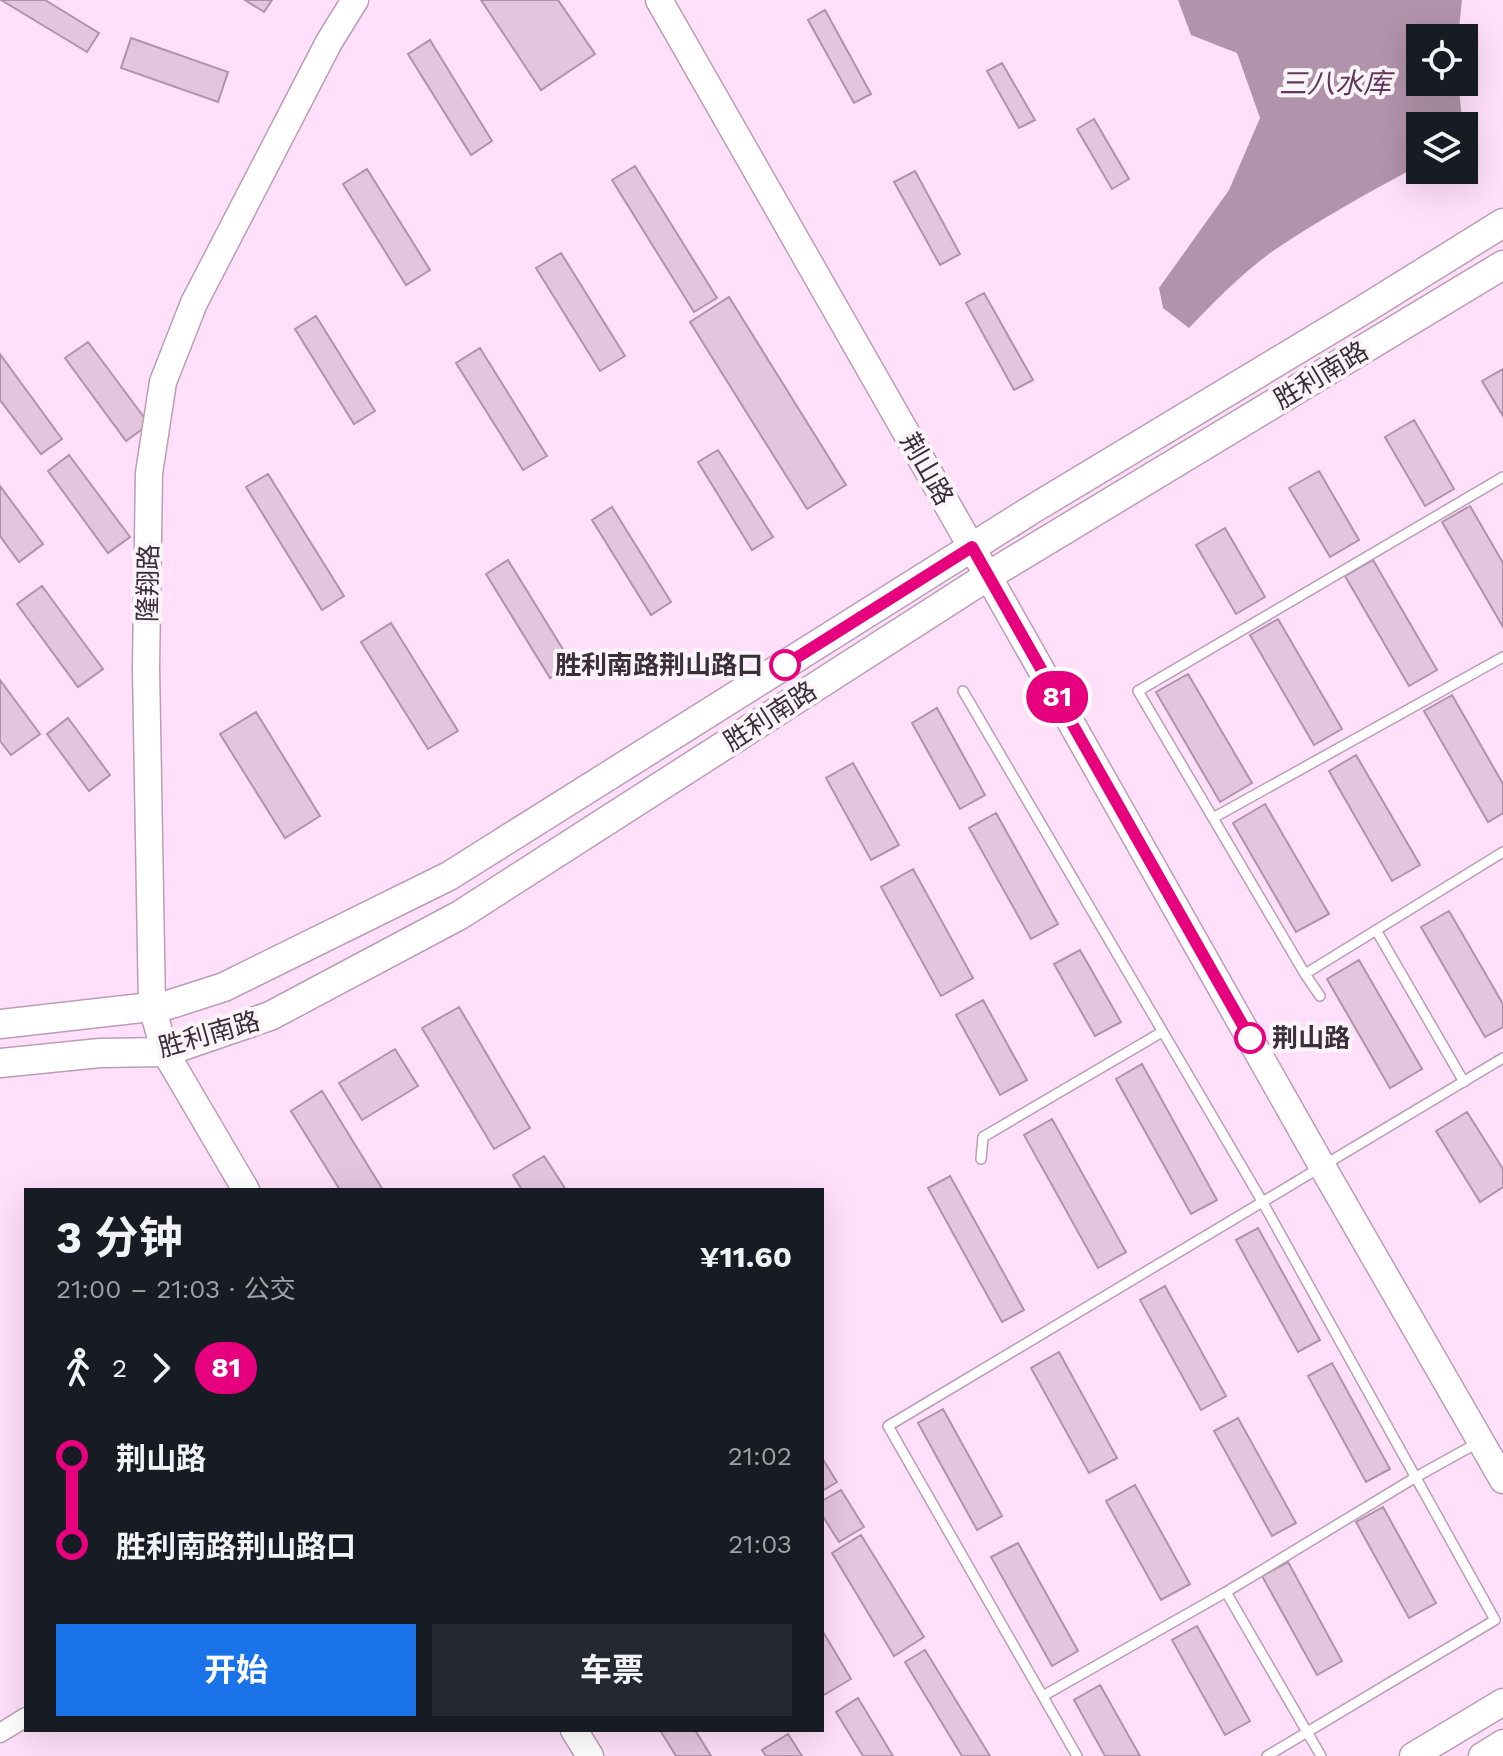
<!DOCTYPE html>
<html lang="zh">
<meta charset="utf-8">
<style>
body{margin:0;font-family:"Work Sans","Noto Sans SC",sans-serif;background:#242831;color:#f1f3f6;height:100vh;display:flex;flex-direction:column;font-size:30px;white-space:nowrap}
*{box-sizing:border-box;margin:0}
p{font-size:26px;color:#9ea1a6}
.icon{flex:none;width:44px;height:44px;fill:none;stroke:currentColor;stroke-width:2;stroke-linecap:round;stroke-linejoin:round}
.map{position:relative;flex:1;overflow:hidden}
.drawer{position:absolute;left:24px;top:1188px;width:800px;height:544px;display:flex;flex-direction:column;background:#171b24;border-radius:0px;box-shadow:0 8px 32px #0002}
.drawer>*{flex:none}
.badge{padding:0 16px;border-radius:26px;font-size:28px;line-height:52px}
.controls{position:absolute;left:1406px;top:24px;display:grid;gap:16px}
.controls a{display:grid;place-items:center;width:72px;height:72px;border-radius:0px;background:#171b24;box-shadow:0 8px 32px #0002;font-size:40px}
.map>.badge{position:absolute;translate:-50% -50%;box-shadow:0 0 0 4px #fff}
.legs{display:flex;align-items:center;gap:12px;height:88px;padding:0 32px;font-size:26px}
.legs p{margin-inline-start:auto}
.overview{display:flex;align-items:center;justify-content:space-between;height:136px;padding:0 32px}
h1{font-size:44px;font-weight:700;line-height:60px}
.cta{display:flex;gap:16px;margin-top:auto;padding:16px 32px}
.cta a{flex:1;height:92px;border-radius:0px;background:#1a73e8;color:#fff;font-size:32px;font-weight:700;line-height:92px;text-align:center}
.cta a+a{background:#242831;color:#f1f3f6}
ul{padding:0 32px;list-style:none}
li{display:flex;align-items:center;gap:28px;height:88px;font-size:30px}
li i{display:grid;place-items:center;width:12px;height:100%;margin:0 10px;background:currentColor}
li i::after{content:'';width:20px;height:20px;margin:-10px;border:6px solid;border-radius:50%;background:#171b24}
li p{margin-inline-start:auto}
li:first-child i{background:linear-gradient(#0000 50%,currentColor 0)}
li:last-child i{background:linear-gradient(currentColor 50%,#0000 0)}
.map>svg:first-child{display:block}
</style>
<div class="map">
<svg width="1503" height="1756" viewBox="0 0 1503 1756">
<rect width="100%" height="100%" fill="#ffdff9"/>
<!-- water -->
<path fill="#b193ab" d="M1178,0H1462L1458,38H1420V82H1458L1463,126H1420V165C1371,191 1322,218 1276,249C1244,271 1216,300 1189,328L1163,308L1159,288L1229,190L1260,118L1237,53L1191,35Z"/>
<!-- building -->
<path fill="#e4c5de" stroke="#b093ab" stroke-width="2" d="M1,0H45L99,33L87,52Z
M245,0H272L264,12Z
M481,0H558L595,54L541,90Z
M825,10L871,94L854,103L808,20Z
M131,38L228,72L218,102L121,68Z
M430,40L492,141L471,155L408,54Z
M1002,63L1035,120L1019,128L987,71Z
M1094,119L1129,179L1112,189L1077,129Z
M635,166L717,298L694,312L612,180Z
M367,169L430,270L406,285L343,184Z
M915,171L960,254L940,265L894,182Z
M561,253L625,356L600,371L536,268Z
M984,293L1033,380L1014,390L966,303Z
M729,297L846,485L807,509L690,322Z
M316,316L375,411L354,424L295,329Z
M88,342L149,424L126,441L65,358Z
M480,348L547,456L523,470L456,363Z
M0,354L62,439L41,454L0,400Z
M1503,369V416L1482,381Z
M1414,420L1454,489L1425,506L1385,437Z
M718,450L773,537L752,550L698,462Z
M69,455L130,537L108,553L48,471Z
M1319,471L1359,540L1330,557L1289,488Z
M268,474L344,596L322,610L246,487Z
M0,486L43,544L19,562L0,536Z
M1470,506L1503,563V627L1442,522Z
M612,507L671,602L651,615L592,520Z
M1225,528L1265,597L1236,614L1196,545Z
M508,560L572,664L550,678L486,574Z
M1373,560L1437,670L1409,686L1345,576Z
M42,586L103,669L78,687L17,604Z
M1278,619L1342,729L1314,745L1250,635Z
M391,623L458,731L428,749L361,642Z
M1188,674L1252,783L1220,802L1156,692Z
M0,680L40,734L11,755L0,741Z
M1452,695L1503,784V813L1488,822L1424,711Z
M937,708L985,795L960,809L912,723Z
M256,712L320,816L285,838L220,734Z
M68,718L110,775L89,791L47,734Z
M1356,755L1420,865L1392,881L1329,771Z
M853,763L899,845L871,860L826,778Z
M1265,804L1329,914L1296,932L1233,823Z
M996,813L1058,924L1031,939L969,828Z
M913,869L973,978L941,996L881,887Z
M1449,911L1503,1004V1027L1485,1037L1421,927Z
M1080,950L1121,1022L1095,1036L1054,964Z
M1359,960L1422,1069L1390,1088L1327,979Z
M983,1000L1027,1080L1000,1095L956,1015Z
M459,1007L530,1128L494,1149L422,1028Z
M395,1049L418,1086L362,1120L339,1083Z
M1142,1064L1217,1200L1191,1214L1116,1079Z
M322,1091L383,1190H340L291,1111Z
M1467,1112L1503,1169V1187L1480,1202L1436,1131Z
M1052,1119L1126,1252L1098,1268L1024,1135Z
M544,1156L566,1190H522L513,1175Z
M950,1176L1024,1310L1002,1322L928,1188Z
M1258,1228L1320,1340L1298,1352L1236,1240Z
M1165,1286L1226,1396L1201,1410L1140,1300Z
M1059,1352L1117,1458L1089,1473L1031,1368Z
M1332,1363L1390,1469L1366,1482L1308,1376Z
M943,1409L1002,1516L977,1530L918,1423Z
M1238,1418L1296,1523L1272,1536L1214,1431Z
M822,1458L837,1482L822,1491Z
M1135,1485L1190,1584L1161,1600L1106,1501Z
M841,1490L864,1527L839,1542L822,1515V1501Z
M1383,1507L1436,1603L1409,1618L1356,1522Z
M861,1535L924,1637L894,1656L832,1553Z
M1018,1543L1078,1651L1052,1666L991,1557Z
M1288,1562L1342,1661L1317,1675L1262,1576Z
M1197,1626L1250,1721L1225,1735L1172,1640Z
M822,1630L851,1679L822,1696Z
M925,1650L990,1756H962L905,1662Z
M1100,1685L1140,1756H1105L1074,1700Z
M858,1698L893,1756H863L836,1712Z
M660,1730H695L711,1756H676Z
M788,1734L802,1756H766L762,1750Z"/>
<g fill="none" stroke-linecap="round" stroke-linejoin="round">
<defs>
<path id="lane" d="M963,691L1262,1201L1495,1620L1267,1756
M1213,818L1503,657
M1376,930L1464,1082
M1305,974L1503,852
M1320,996L1305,974L1138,691L1503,477
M981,1159L983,1137L1162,1032
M1226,1592L1321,1756
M1043,1696L1226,1592L1416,1477L1479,1442
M1077,1756L888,1426L1503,1058"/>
<path id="street" d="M0,1733L26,1717"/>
<path id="secondary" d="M659,0L988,576L1322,1166L1503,1480
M246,1190L165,1052L152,1007L146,668L149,473L163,382L194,303L329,42L355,0
M574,1730L590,1756
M1413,1756L1503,1702
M1482,1756L1503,1743"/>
<path id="primary" d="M0,1024L168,1005L224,987L449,876L1036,507L1363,310L1503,223
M0,1063L100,1053L165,1052L270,1016L460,915L988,576L1503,265"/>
</defs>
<!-- lane casing -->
<use href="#lane" stroke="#bb9db6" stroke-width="12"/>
<!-- street casing -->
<use href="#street" stroke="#bb9db6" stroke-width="21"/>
<!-- secondary casing -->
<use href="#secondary" stroke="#bb9db6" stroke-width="29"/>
<!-- primary casing -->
<use href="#primary" stroke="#bb9db6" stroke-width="31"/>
<!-- lane -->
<use href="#lane" stroke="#fff" stroke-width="9"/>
<!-- street -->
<use href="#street" stroke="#fff" stroke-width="18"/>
<!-- secondary -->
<use href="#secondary" stroke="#fff" stroke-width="26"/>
<!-- primary -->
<use href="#primary" stroke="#fff" stroke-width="28"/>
</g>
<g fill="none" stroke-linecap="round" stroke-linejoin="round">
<defs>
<path id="line-1" d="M785,665L972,547L1250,1038"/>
</defs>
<!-- line-1 casing -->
<use href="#line-1" stroke="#fff" stroke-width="18"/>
<!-- line-1 -->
<use href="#line-1" stroke="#e6007e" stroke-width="12"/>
</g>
<!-- markers -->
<g fill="#fff" stroke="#e6007e" stroke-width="4">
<circle cx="785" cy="665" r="14"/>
<circle cx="1250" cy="1038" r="14"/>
</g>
<g text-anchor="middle" stroke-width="8" stroke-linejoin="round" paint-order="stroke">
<!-- street labels -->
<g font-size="26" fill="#3b2f39" stroke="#fbf5fa">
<text transform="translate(1321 375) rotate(-31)" y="9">胜利南路</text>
<text transform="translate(927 469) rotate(60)" y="9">荆山路</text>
<text transform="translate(148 583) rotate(-89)" y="9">隆翔路</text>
<text transform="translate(770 716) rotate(-33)" y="9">胜利南路</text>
<text transform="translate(209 1034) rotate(-16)" y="9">胜利南路</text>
</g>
<!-- stop labels -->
<g font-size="26" font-weight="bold" fill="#3b2f39" stroke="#fbf5fa" text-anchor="end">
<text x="763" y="674">胜利南路荆山路口</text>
<text x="1272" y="1047" text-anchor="start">荆山路</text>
</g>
<!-- water labels -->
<g font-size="28" font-style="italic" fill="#61375b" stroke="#fbf5fa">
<text x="1335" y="93">三八水库</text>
</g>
</g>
</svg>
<div class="controls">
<a><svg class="icon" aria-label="locate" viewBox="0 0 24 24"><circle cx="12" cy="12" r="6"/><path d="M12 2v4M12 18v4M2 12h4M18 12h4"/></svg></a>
<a><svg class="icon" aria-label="layers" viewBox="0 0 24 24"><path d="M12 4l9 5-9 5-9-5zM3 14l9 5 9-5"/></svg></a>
</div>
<b class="badge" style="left:1057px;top:697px;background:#e6007e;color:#fff">81</b>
<section class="drawer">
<div class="overview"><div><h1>3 分钟</h1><p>21:00 – 21:03 · 公交</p></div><b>¥11.60</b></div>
<div class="legs"><svg class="icon" aria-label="walk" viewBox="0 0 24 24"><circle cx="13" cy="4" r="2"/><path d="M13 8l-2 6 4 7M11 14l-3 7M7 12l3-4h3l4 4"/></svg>2<svg class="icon" aria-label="forward" viewBox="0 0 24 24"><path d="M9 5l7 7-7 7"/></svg><b class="badge" style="background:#e6007e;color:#fff">81</b></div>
<ul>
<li><i style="color:#e6007e"></i><b>荆山路</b><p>21:02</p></li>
<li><i style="color:#e6007e"></i><b>胜利南路荆山路口</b><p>21:03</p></li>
</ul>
<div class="cta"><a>开始</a><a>车票</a></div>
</section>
</div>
